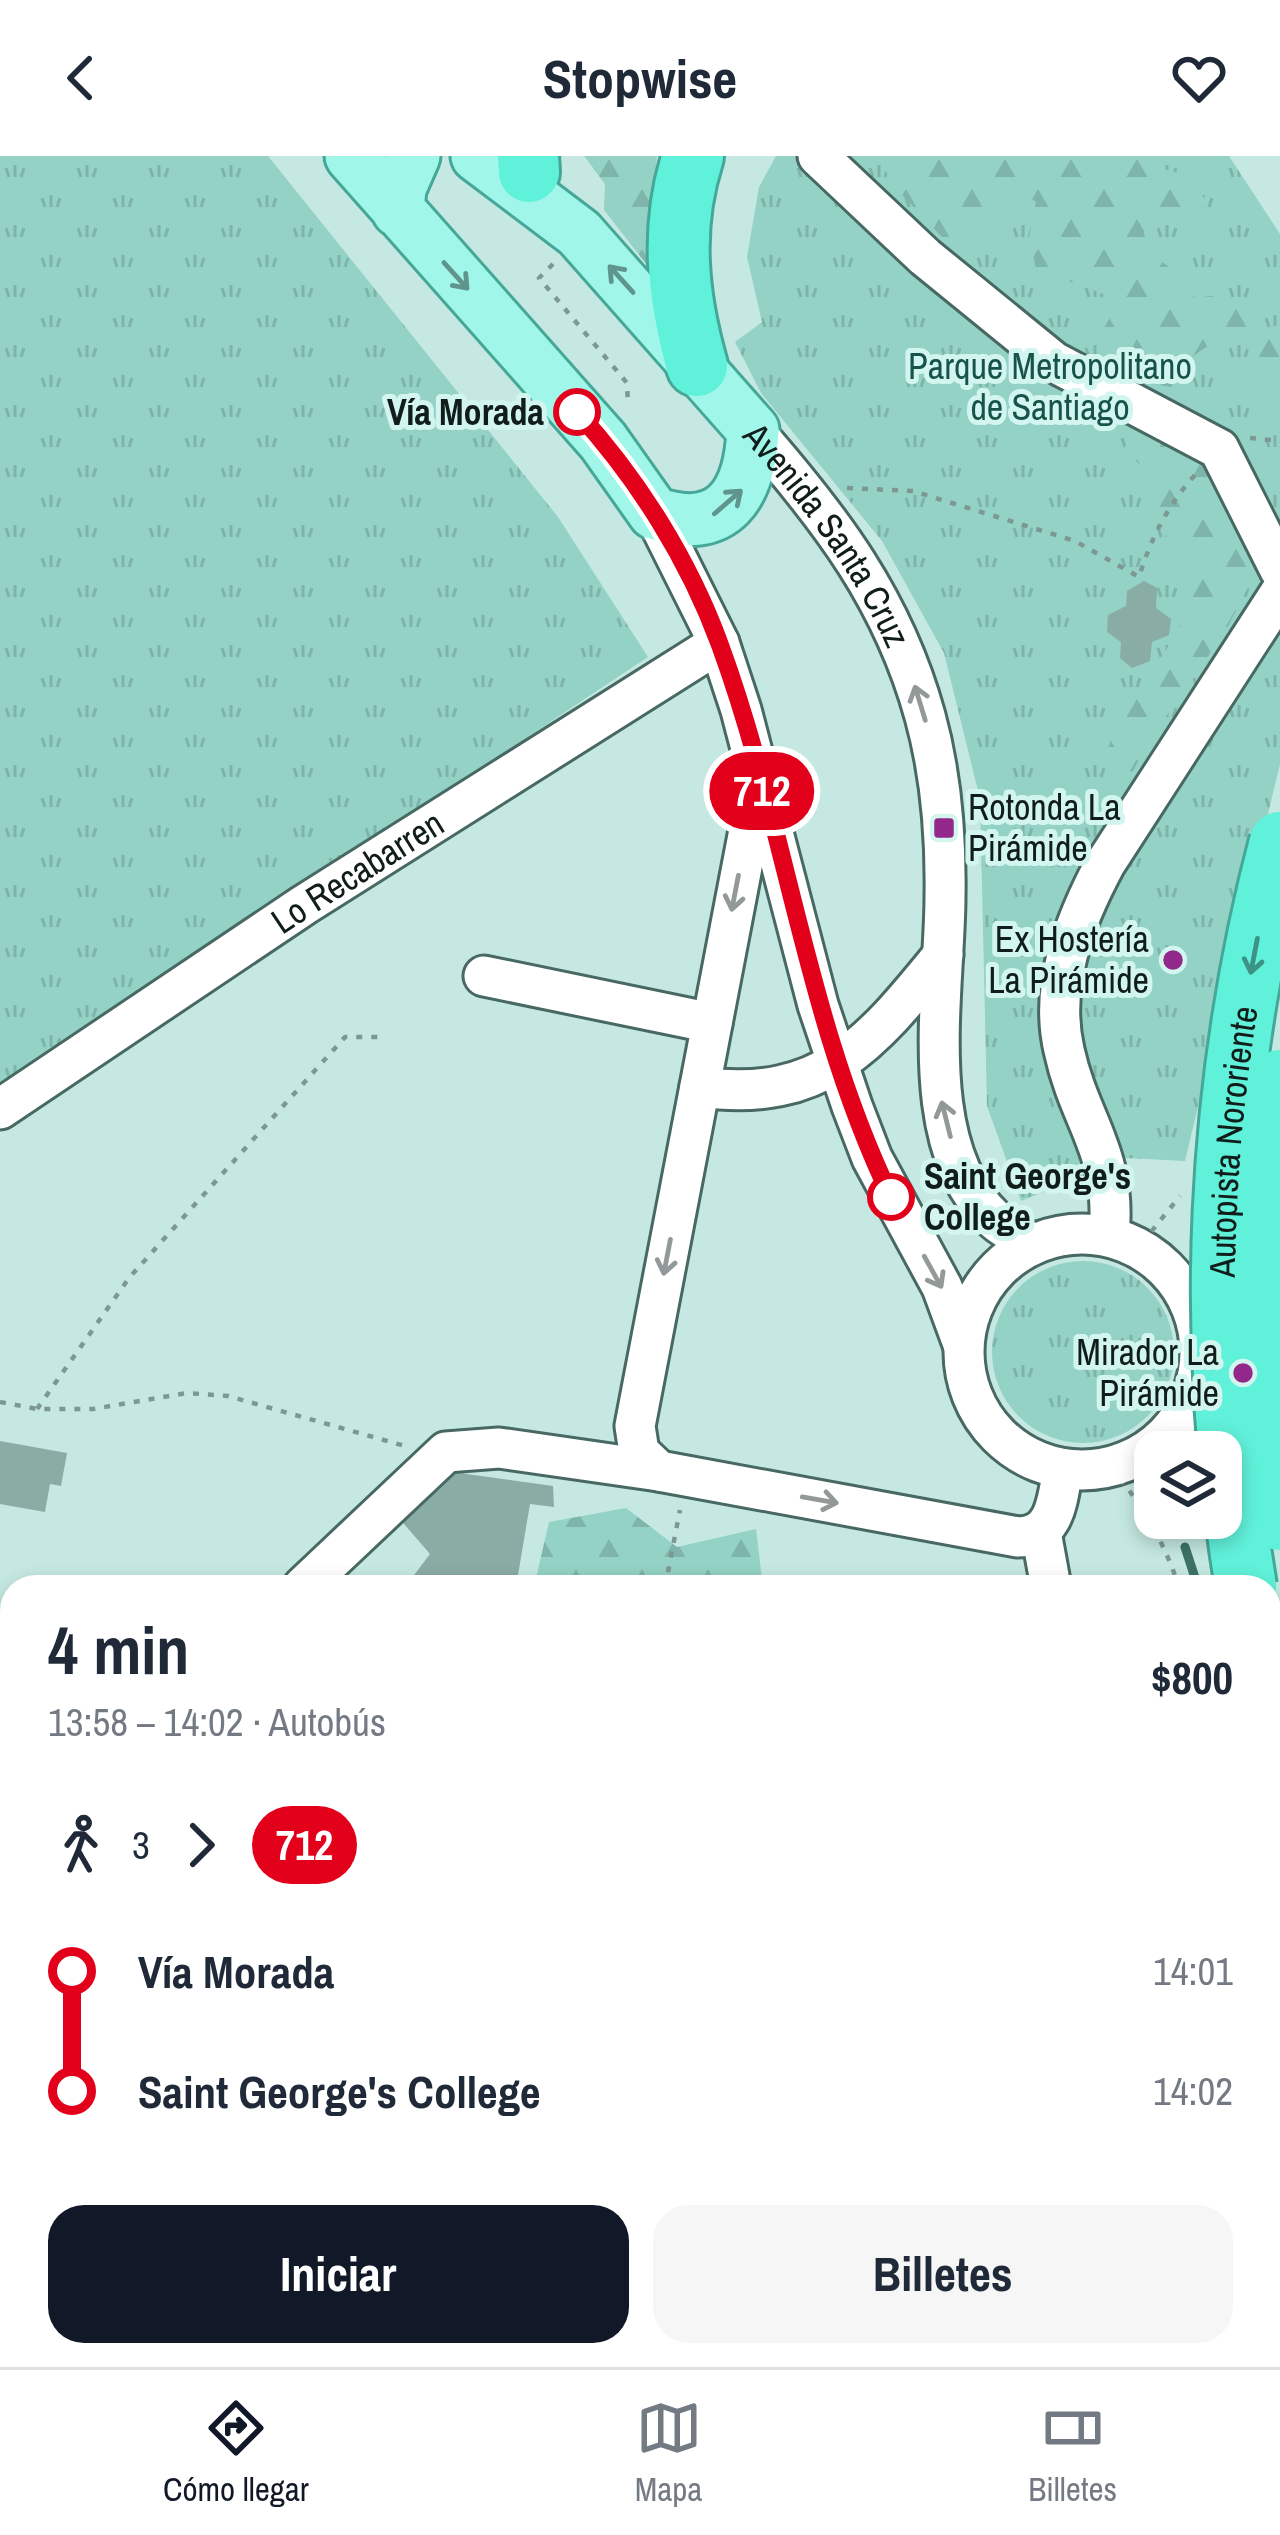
<!DOCTYPE html>
<html lang="es">
<meta charset="utf-8">
<style>
body{margin:0;font-family:"Archivo Narrow",sans-serif;background:#f6f6f7;color:#1f2937;height:100vh;display:flex;flex-direction:column;font-size:45px;white-space:nowrap}
*{box-sizing:border-box;margin:0}
p{font-size:39px;color:#747a83}
.icon{flex:none;width:66px;height:66px;fill:none;stroke:currentColor;stroke-width:2;stroke-linecap:round;stroke-linejoin:round}
.map{position:relative;flex:1;overflow:hidden}
.sheet{position:absolute;left:0px;top:1419px;width:1281px;height:792px;display:flex;flex-direction:column;background:#fff;border-radius:36px 36px 0 0;box-shadow:0 6px 18px #0003}
.sheet>*{flex:none}
.badge{padding:0 24px;border-radius:39px;font-size:42px;line-height:78px}
.buttons{position:absolute;left:1134px;top:1275px;display:grid;gap:24px}
.buttons a{display:grid;place-items:center;width:108px;height:108px;border-radius:24px;background:#fff;box-shadow:0 6px 18px #0003;font-size:60px}
.map>.badge{position:absolute;translate:-50% -50%;box-shadow:0 0 0 6px #fff}
.legs{display:flex;align-items:center;gap:18px;height:132px;padding:0 48px;font-size:39px}
.legs p{margin-inline-start:auto}
.headline{display:flex;align-items:center;justify-content:space-between;height:204px;padding:0 48px}
h1{font-size:66px;font-weight:700;line-height:90px}
.primary-button{display:flex;gap:24px;margin-top:auto;padding:24px 48px}
.primary-button a{flex:1;height:138px;border-radius:36px;background:#111827;color:#fff;font-size:48px;font-weight:700;line-height:138px;text-align:center}
.primary-button a+a{background:#f6f6f7;color:#1f2937}
ul{padding:0 48px;list-style:none}
li{display:flex;align-items:center;gap:42px;height:120px;font-size:45px}
li i{display:grid;place-items:center;width:18px;height:100%;margin:0 15px;background:currentColor}
li i::after{content:'';width:30px;height:30px;margin:-15px;border:9px solid;border-radius:50%;background:#fff}
li p{margin-inline-start:auto}
li:first-child i{background:linear-gradient(#0000 50%,currentColor 0)}
li:last-child i{background:linear-gradient(currentColor 50%,#0000 0)}
header{display:flex;justify-content:space-between;align-items:center;height:156px;padding:0 48px;background:#fff;font-size:54px;font-weight:700}
.menu{display:flex;justify-content:space-around;align-items:center;height:168px;border-top:3px solid #e0e1e3;background:#fff;font-size:33px;color:#747a83}
.menu a{display:grid;justify-items:center;gap:6px}
.menu .on{color:#111827}
.map>svg:first-child{display:block}
</style>
<header><svg class="icon" aria-label="back" viewBox="0 0 24 24"><path d="M15 5l-7 7 7 7"/></svg>Stopwise<svg class="icon" aria-label="heart" viewBox="0 0 24 24"><path d="M12 20l-8-8c-3-5 5-10 8-4 3-6 11-1 8 4z"/></svg></header>
<div class="map">
<svg width="1280" height="2211" viewBox="0 0 1280 2211">
<defs>
<pattern id="grass-tufts" width="24" height="20" patternUnits="userSpaceOnUse" patternTransform="scale(3)"><rect width="24" height="20" fill="#94d2c6"/><path d="M3 7l-1-3M5 7V3M7 7l1-3M15 17l-1-3M17 17v-4M19 17l1-3" fill="none" stroke="#7fb4aa"/></pattern>
<pattern id="forest-firs" width="22" height="20" patternUnits="userSpaceOnUse" patternTransform="scale(3)"><rect width="22" height="20" fill="#94d2c6"/><path d="M5 1l3.5 6h-7zM16 11l3.5 6h-7z" fill="#7fb4aa"/></pattern>
</defs>
<rect width="100%" height="100%" fill="#c5e9e2"/>
<!-- grass -->
<path fill="url(#grass-tufts)" d="M0,0H268L558,361L648,501L0,932Z
M776,0H1229L1280,78V608L1185,1005L1126,1002L1021,1045L987,950L980,643L944,497L882,385L761,237L735,186L762,166L747,101L759,31Z
M992 1196a91 91 0 1 1 182 0a91 91 0 1 1-182 0Z
M1269,1834L1280,1868V2211H953L957,2199H1269Z"/>
<!-- forest -->
<path fill="url(#forest-firs)" d="M584,0H657L647,109L604,54L605,28Z
M875,0H1157L1155,11L1189,20L1208,48L1182,63L1153,59L1144,76L1147,95L1179,118L1195,142C1223,137 1241,143 1265,158V174L1280,168V249L1259,232L1252,198L1235,180C1204,188 1185,202 1171,231L1125,223L1098,198L1104,172L1120,144L1036,113L1029,82L1036,46L1010,27L988,71L963,86L943,82L903,40Z
M1134,264L1192,290L1200,306L1231,341L1247,387L1249,429L1225,476L1150,583L1133,615L1120,619L1107,596L1118,560L1135,544L1144,517L1164,498L1179,471L1190,418L1161,371L1158,325L1124,294Z
M626,1352L677,1391L756,1373L763,1431H534L549,1366Z
M12,1726V1847L0,1851V1729Z"/>
<g fill="none" stroke-linecap="round" stroke-linejoin="round">
<!-- stream -->
<path stroke="#3d7268" stroke-width="9" d="M1185,1391L1198,1431
M1269,1663L1280,1700"/>
</g>
<!-- building -->
<path fill="#89aca4" d="M1144,425L1157,432L1156,452L1171,463L1169,479L1152,486L1150,505L1132,512L1120,502L1121,486L1107,476L1108,459L1126,450L1127,435Z
M0,1285L67,1297L61,1330L50,1328L45,1356L0,1348Z
M438,1314L553,1330L554,1351L530,1348L516,1431H405L430,1398L398,1361Z
M12,2199H101L99,2211H9Z
M620,2199H669L708,2206L707,2211H617Z
M148,2202L190,2208V2211H147Z"/>
<g fill="none" stroke-linecap="round" stroke-linejoin="round">
<defs>
<g id="minor">
<path d="M818,0L925,101L1054,206L1219,293L1280,414"/>
<path id="s1" d="M753,274C831,363 893,444 925,560C941,618 946,680 945,740C945,836 914,990 995,1064C1006,1074 1020,1080 1033,1088"/>
<path d="M654,357L719,487L741,554L818,849L852,950L872,1002L942,1131L963,1188"/>
<path d="M759,622L635,1270L639,1296L659,1315L1018,1381C1056,1380 1057,1345 1063,1313"/>
<path d="M484,820L712,867"/>
<path d="M700,931C823,948 872,886 943,799"/>
<path id="s2" d="M0,953L304,749L719,487"/>
<circle cx="1082" cy="1196" r="118"/>
<path d="M1109,1080C1117,995 1080,968 1064,894C1049,829 1075,764 1105,708L1280,437"/>
<path d="M1041,1376L1051,1431"/>
<path d="M303,1431L446,1296L499,1292L659,1315"/>
<path d="M0,1655L12,1647"/>
<path d="M823,2211L827,2199"/>
<path d="M929,2211L933,2199"/>
</g>
<path id="major" d="M351,0L603,285L654,357C725,381 750,337 753,274L579,77L477,0
M398,55L400,32L414,0"/>
<path id="highway" d="M528,0L529,16
M693,0C670,71 677,140 697,210
M1269,1545L1280,1588"/>
</defs>
<!-- minor casing -->
<use href="#minor" stroke="#486963" stroke-width="45"/>
<!-- major casing -->
<use href="#major" stroke="#44a797" stroke-width="57"/>
<!-- highway casing -->
<use href="#highway" stroke="#44a797" stroke-width="66"/>
<!-- path -->
<path stroke="#7d9893" stroke-width="4.5" stroke-dasharray="6 9" stroke-linecap="butt" d="M553,108L539,122L627,227L628,250
M1250,282L1280,285
M847,332L913,335L1075,385L1139,421C1151,382 1168,349 1195,319
M1142,1087L1180,1040
M0,1246L37,1253H93L187,1237L228,1240L405,1290
M37,1253L129,1122L345,881H382
M1111,1311C1142,1349 1164,1385 1179,1431
M1141,1348L1155,1340
M665,1431L680,1354
M1269,1719L1280,1755
M0,1859L12,1861"/>
<!-- minor -->
<use href="#minor" stroke="#fff" stroke-width="39"/>
<!-- major -->
<use href="#major" stroke="#a0f7e9" stroke-width="51"/>
<!-- highway -->
<use href="#highway" stroke="#60f1da" stroke-width="60"/>
<defs>
<g id="highway-bridge">
<path d="M1280,924C1262,1070 1259,1218 1280,1364"/>
<path id="s3" d="M1246,1431C1205,1182 1216,929 1280,686"/>
</g>
</defs>
<!-- highway-bridge casing -->
<use href="#highway-bridge" stroke="#44a797" stroke-width="66" stroke-linecap="butt"/>
<!-- highway-bridge -->
<use href="#highway-bridge" stroke="#60f1da" stroke-width="60"/>
</g>
<!-- one-way arrows -->
<defs><path id="oneway-shaft" d="M-6 0H5M1.5-3L5.5 0L1.5 3" fill="none" stroke-width="1.6" stroke-linecap="round" stroke-linejoin="round" transform="scale(3)"/></defs>
<g stroke="#5f958c">
<use href="#oneway-shaft" transform="translate(456 120) rotate(48)"/>
<use href="#oneway-shaft" transform="translate(621 123) rotate(-132)"/>
<use href="#oneway-shaft" transform="translate(728 346) rotate(-41)"/>
</g>
<g stroke="#939998">
<use href="#oneway-shaft" transform="translate(920 547) rotate(-107)"/>
<use href="#oneway-shaft" transform="translate(735 737) rotate(101)"/>
<use href="#oneway-shaft" transform="translate(946 963) rotate(-104)"/>
<use href="#oneway-shaft" transform="translate(667 1101) rotate(101)"/>
<use href="#oneway-shaft" transform="translate(933 1116) rotate(61)"/>
<use href="#oneway-shaft" transform="translate(820 1344) rotate(10)"/>
</g>
<use stroke="#3c9284" href="#oneway-shaft" transform="translate(1254 800) rotate(101)"/>
<g fill="none" stroke-linecap="round" stroke-linejoin="round">
<defs>
<path id="line-1" d="M577,256C638,323 689,404 720,489C787,672 805,863 891,1041"/>
</defs>
<!-- line-1 casing -->
<use href="#line-1" stroke="#fff" stroke-width="27"/>
<!-- line-1 -->
<use href="#line-1" stroke="#e2001a" stroke-width="18"/>
</g>
<!-- markers -->
<g fill="#fff" stroke="#e2001a" stroke-width="6">
<circle cx="577" cy="256" r="21"/>
<circle cx="891" cy="1041" r="21"/>
</g>
<g fill="#93288b" stroke="#d2f6ef" stroke-width="4.5">
<rect x="932" y="660" width="24" height="24" rx="6"/>
<circle cx="1173" cy="804" r="12"/>
<circle cx="1243" cy="1217" r="12"/>
</g>
<g text-anchor="middle" stroke-width="10" stroke-linejoin="round" paint-order="stroke">
<!-- park labels -->
<g font-size="36" fill="#17534a" stroke="#d2f6ef">
<text x="1050" y="223">Parque Metropolitano<tspan x="1050" dy="41">de Santiago</tspan></text>
</g>
<!-- stop labels -->
<g font-size="36" font-weight="bold" fill="#101d1a" stroke="#d2f6ef" text-anchor="end">
<text x="544" y="269">Vía Morada</text>
<text x="924" y="1033" text-anchor="start">Saint George's<tspan x="924" dy="41">College</tspan></text>
</g>
<!-- street labels -->
<g font-size="36" fill="#101d1a" stroke="#d2f6ef">
<text dy="13" stroke="none"><textPath href="#s1" startOffset="129">Avenida Santa Cruz</textPath></text>
<text dy="13" stroke="none"><textPath href="#s2" startOffset="429">Lo Recabarren</textPath></text>
<text dy="13" stroke="none"><textPath href="#s3" startOffset="447">Autopista Nororiente</textPath></text>
</g>
<!-- poi labels -->
<g font-size="36" fill="#101d1a" stroke="#d2f6ef" text-anchor="end">
<text x="968" y="664" text-anchor="start">Rotonda La<tspan x="968" dy="41">Pirámide</tspan></text>
<text x="1149" y="796">Ex Hostería<tspan x="1149" dy="41">La Pirámide</tspan></text>
<text x="1219" y="1209">Mirador La<tspan x="1219" dy="41">Pirámide</tspan></text>
</g>
</g>
</svg>
<div class="buttons">
<a><svg class="icon" aria-label="layers" viewBox="0 0 24 24"><path d="M12 4l9 5-9 5-9-5zM3 14l9 5 9-5"/></svg></a>
</div>
<b class="badge" style="left:762px;top:635px;background:#e2001a;color:#fff">712</b>
<section class="sheet">
<div class="headline"><div><h1>4 min</h1><p>13:58 – 14:02 · Autobús</p></div><b>$800</b></div>
<div class="legs"><svg class="icon" aria-label="walk" viewBox="0 0 24 24"><circle cx="13" cy="4" r="2"/><path d="M13 8l-2 6 4 7M11 14l-3 7M7 12l3-4h3l4 4"/></svg>3<svg class="icon" aria-label="forward" viewBox="0 0 24 24"><path d="M9 5l7 7-7 7"/></svg><b class="badge" style="background:#e2001a;color:#fff">712</b></div>
<ul>
<li><i style="color:#e2001a"></i><b>Vía Morada</b><p>14:01</p></li>
<li><i style="color:#e2001a"></i><b>Saint George's College</b><p>14:02</p></li>
</ul>
<div class="primary-button"><a>Iniciar</a><a>Billetes</a></div>
</section>
</div>
<nav class="menu">
<a class="on"><svg class="icon" aria-label="directions" viewBox="0 0 24 24"><path d="M12 3l9 9-9 9-9-9zM9 14v-3h6M13 9l2 2-2 2"/></svg>Cómo llegar</a>
<a><svg class="icon" aria-label="map" viewBox="0 0 24 24"><path d="M3 6l6-2 6 2 6-2v14l-6 2-6-2-6 2zM9 4v14M15 6v14"/></svg>Mapa</a>
<a><svg class="icon" aria-label="tickets" viewBox="0 0 24 24"><path d="M3 7h18v10H3zM15 7v10"/></svg>Billetes</a>
</nav>
